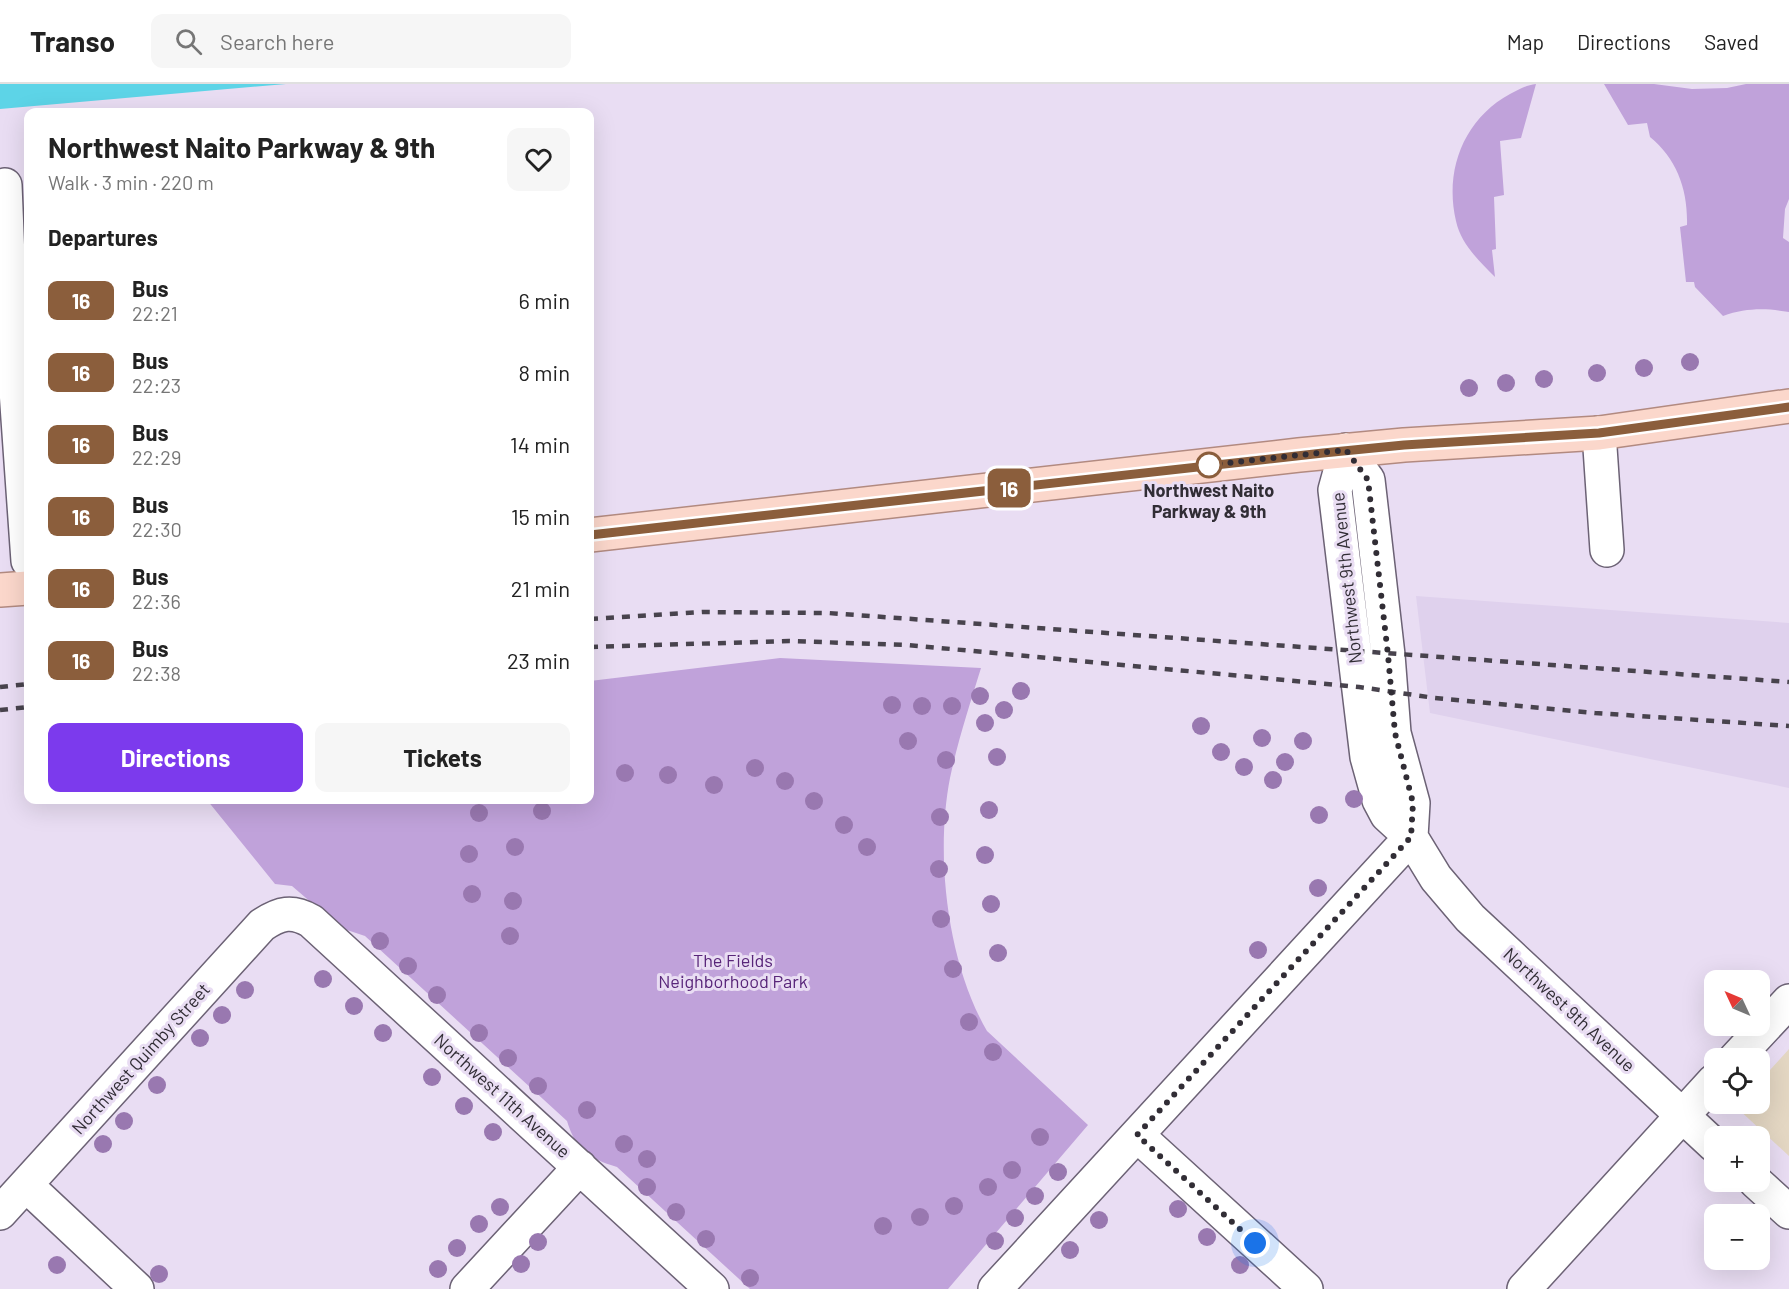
<!DOCTYPE html>
<meta charset="utf-8">
<style>
body{margin:0;font-family:Barlow,sans-serif;background:#f6f6f6;color:#222;height:100vh;display:flex;flex-direction:column;font-size:22px;white-space:nowrap}
*{box-sizing:border-box;margin:0}
p{font-size:20px;color:#767676}
.icon{flex:none;width:33px;height:33px;fill:none;stroke:currentColor;stroke-width:2;stroke-linecap:round;stroke-linejoin:round}
.map{position:relative;flex:1;overflow:hidden}
.sheet{position:absolute;left:24px;top:24px;width:570px;height:696px;display:flex;flex-direction:column;background:#fff;border-radius:12px;box-shadow:0 6px 24px #0002}
.sheet>*{flex:none}
.badge{padding:0 12px;border-radius:9px;font-size:21px;line-height:39px}
.needle{width:39px;rotate:314deg}
.tools{position:absolute;left:1704px;top:886px;display:grid;gap:12px}
.tools a{display:grid;place-items:center;width:66px;height:66px;border-radius:12px;background:#fff;box-shadow:0 6px 24px #0002;font-size:30px}
.you{position:absolute;width:30px;height:30px;margin:-15px;border:4px solid #fff;border-radius:50%;background:#1a73e8;box-shadow:0 0 0 9px #1a73e833}
.map>.badge{position:absolute;translate:-50% -50%;box-shadow:0 0 0 3px #fff}
h2{padding:0 24px;font-size:22px;line-height:54px}
.round{display:grid;place-items:center;flex:none;width:63px;height:63px;border-radius:12px;background:#f6f6f6}
.overview{display:flex;align-items:center;justify-content:space-between;height:102px;padding:0 24px}
h1{font-size:28px;font-weight:700;line-height:45px}
.action{display:flex;gap:12px;margin-top:auto;padding:12px 24px}
.action a{flex:1;height:69px;border-radius:12px;background:#7c3aed;color:#fff;font-size:24px;font-weight:700;line-height:69px;text-align:center}
.action a+a{background:#f6f6f6;color:#222}
ul{padding:0;list-style:none}
li{display:flex;align-items:center;gap:18px;height:72px;padding:0 24px}
li div{flex:1}
li b{display:block;font-size:22px}
li em{font-style:normal}
li .badge{min-width:66px;font-weight:700;text-align:center}
header{display:flex;align-items:center;gap:36px;box-sizing:border-box;height:84px;padding:0 30px;background:#fff;border-bottom:2px solid #e0e0e0}
header strong{font-size:28px}
nav{display:flex;gap:33px;margin-inline-start:auto;font-size:21px}
.search{width:420px;height:54px;background:#f6f6f6;display:flex;align-items:center;gap:15px;box-sizing:border-box;padding:0 21px;border-radius:12px;color:#767676;font-size:22px}
.map>svg:first-child{display:block}
</style>
<header>
<strong>Transo</strong>
<div class="search"><svg class="icon" aria-label="search" viewBox="0 0 24 24"><circle cx="10" cy="10" r="6"/><path d="M15 15l6 6"/></svg>Search here</div>
<nav><a>Map</a><a>Directions</a><a>Saved</a></nav>
</header>
<div class="map">
<svg width="1789" height="1205" viewBox="0 0 1789 1205">
<rect width="100%" height="100%" fill="#e9ddf3"/>
<!-- commercial -->
<path fill="#e4d7c3" d="M1789,965V1072L1736,1023L1739,1020H1760V997Z"/>
<!-- built -->
<path fill="#dfd1ed" d="M1416,512L1789,539V704L1430,629Z"/>
<!-- green -->
<path fill="#c0a2da" d="M1536,0L1521,54L1500,57L1504,111L1494,113L1496,165L1492,166L1495,193C1479,177 1461,160 1456,137C1444,86 1464,35 1510,10C1518,6 1526,1 1536,0Z
M1604,0H1654L1692,5L1727,4L1746,0H1789V115L1785,125L1783,154L1789,158V228C1765,224 1746,224 1723,232L1695,203L1694,198H1686L1680,143L1687,141C1688,106 1677,75 1650,53L1647,39L1628,41Z
M780,574L981,584C970,620 958,656 950,694C935,771 947,878 987,947L1088,1041L948,1205H750L617,1083C588,1074 576,1066 567,1037L365,852L341,844L292,802L275,800L207,716H590V597Z"/>
<!-- water -->
<path fill="#5dd4e7" d="M0,0H286L0,25Z"/>
<g fill="none" stroke-linecap="round" stroke-linejoin="round">
<defs>
<path id="minor" d="M5,101L10,221
M0,222L10,221L28,477
M1599,349L1607,466
M1346,366L1335,406L1367,673L1379,716L1387,731L1411,753L1436,794L1470,834L1714,1061
M1346,366L1368,396L1388,571L1394,649L1413,719L1411,753
M1735,975L1789,917
M1137,1051L1306,1205
M1756,1098L1789,1128
M26,1101L137,1205
M0,1129L262,841C280,829 292,826 311,837L712,1205
M467,1205L580,1083
M995,1205L1411,753
M1524,1205L1714,997"/>
<path id="major" d="M590,451L1299,371L1404,361L1599,349L1789,322
M0,506L28,504"/>
</defs>
<!-- minor casing -->
<use href="#minor" stroke="#6c6275" stroke-width="36"/>
<!-- major casing -->
<use href="#major" stroke="#b28a80" stroke-width="36"/>
<!-- minor -->
<use href="#minor" stroke="#fff" stroke-width="33"/>
<!-- major -->
<use href="#major" stroke="#fbd7cb" stroke-width="33"/>
<!-- rail -->
<path stroke="#48434d" stroke-width="4.5" stroke-dasharray="8 8" stroke-linecap="butt" d="M590,535L702,528L828,529L1789,598
M590,563L789,557L908,561L1359,603L1435,614L1595,629L1789,642
M0,603L28,600
M0,626L28,623"/>
</g>
<!-- trees -->
<g fill="#9978b0">
<circle cx="1690" cy="278" r="9"/>
<circle cx="1644" cy="284" r="9"/>
<circle cx="1597" cy="289" r="9"/>
<circle cx="1544" cy="295" r="9"/>
<circle cx="1506" cy="299" r="9"/>
<circle cx="1469" cy="304" r="9"/>
<circle cx="1021" cy="607" r="9"/>
<circle cx="980" cy="612" r="9"/>
<circle cx="892" cy="621" r="9"/>
<circle cx="922" cy="622" r="9"/>
<circle cx="952" cy="622" r="9"/>
<circle cx="1004" cy="626" r="9"/>
<circle cx="985" cy="639" r="9"/>
<circle cx="1201" cy="642" r="9"/>
<circle cx="1262" cy="654" r="9"/>
<circle cx="908" cy="657" r="9"/>
<circle cx="1303" cy="657" r="9"/>
<circle cx="1221" cy="668" r="9"/>
<circle cx="997" cy="673" r="9"/>
<circle cx="946" cy="676" r="9"/>
<circle cx="1285" cy="678" r="9"/>
<circle cx="1244" cy="683" r="9"/>
<circle cx="755" cy="684" r="9"/>
<circle cx="625" cy="689" r="9"/>
<circle cx="668" cy="691" r="9"/>
<circle cx="1273" cy="696" r="9"/>
<circle cx="785" cy="697" r="9"/>
<circle cx="714" cy="701" r="9"/>
<circle cx="1354" cy="715" r="9"/>
<circle cx="814" cy="717" r="9"/>
<circle cx="989" cy="726" r="9"/>
<circle cx="542" cy="727" r="9"/>
<circle cx="479" cy="729" r="9"/>
<circle cx="1319" cy="731" r="9"/>
<circle cx="940" cy="733" r="9"/>
<circle cx="844" cy="741" r="9"/>
<circle cx="515" cy="763" r="9"/>
<circle cx="867" cy="763" r="9"/>
<circle cx="469" cy="770" r="9"/>
<circle cx="985" cy="771" r="9"/>
<circle cx="939" cy="785" r="9"/>
<circle cx="1318" cy="804" r="9"/>
<circle cx="472" cy="810" r="9"/>
<circle cx="513" cy="817" r="9"/>
<circle cx="991" cy="820" r="9"/>
<circle cx="941" cy="835" r="9"/>
<circle cx="510" cy="852" r="9"/>
<circle cx="380" cy="857" r="9"/>
<circle cx="1258" cy="866" r="9"/>
<circle cx="998" cy="869" r="9"/>
<circle cx="408" cy="882" r="9"/>
<circle cx="953" cy="885" r="9"/>
<circle cx="323" cy="895" r="9"/>
<circle cx="245" cy="906" r="9"/>
<circle cx="437" cy="911" r="9"/>
<circle cx="354" cy="922" r="9"/>
<circle cx="222" cy="931" r="9"/>
<circle cx="969" cy="938" r="9"/>
<circle cx="383" cy="949" r="9"/>
<circle cx="479" cy="949" r="9"/>
<circle cx="200" cy="954" r="9"/>
<circle cx="993" cy="968" r="9"/>
<circle cx="508" cy="974" r="9"/>
<circle cx="432" cy="993" r="9"/>
<circle cx="157" cy="1001" r="9"/>
<circle cx="538" cy="1002" r="9"/>
<circle cx="464" cy="1022" r="9"/>
<circle cx="587" cy="1026" r="9"/>
<circle cx="124" cy="1037" r="9"/>
<circle cx="493" cy="1048" r="9"/>
<circle cx="1040" cy="1053" r="9"/>
<circle cx="103" cy="1060" r="9"/>
<circle cx="624" cy="1060" r="9"/>
<circle cx="647" cy="1075" r="9"/>
<circle cx="1012" cy="1086" r="9"/>
<circle cx="1058" cy="1088" r="9"/>
<circle cx="647" cy="1103" r="9"/>
<circle cx="988" cy="1103" r="9"/>
<circle cx="1035" cy="1112" r="9"/>
<circle cx="954" cy="1122" r="9"/>
<circle cx="500" cy="1123" r="9"/>
<circle cx="1178" cy="1125" r="9"/>
<circle cx="676" cy="1128" r="9"/>
<circle cx="920" cy="1133" r="9"/>
<circle cx="1015" cy="1134" r="9"/>
<circle cx="1099" cy="1136" r="9"/>
<circle cx="479" cy="1140" r="9"/>
<circle cx="883" cy="1142" r="9"/>
<circle cx="1207" cy="1153" r="9"/>
<circle cx="706" cy="1155" r="9"/>
<circle cx="995" cy="1157" r="9"/>
<circle cx="538" cy="1158" r="9"/>
<circle cx="457" cy="1164" r="9"/>
<circle cx="1070" cy="1166" r="9"/>
<circle cx="521" cy="1180" r="9"/>
<circle cx="57" cy="1181" r="9"/>
<circle cx="1240" cy="1181" r="9"/>
<circle cx="438" cy="1185" r="9"/>
<circle cx="159" cy="1190" r="9"/>
<circle cx="750" cy="1194" r="9"/>
</g>
<g fill="none" stroke-linecap="round" stroke-linejoin="round">
<defs>
<path id="line" d="M590,451L1323,369L1404,361L1599,349L1789,323"/>
</defs>
<!-- line casing -->
<use href="#line" stroke="#fff" stroke-width="14"/>
<!-- line -->
<use href="#line" stroke="#8b5e3c" stroke-width="9"/>
<!-- walk -->
<path stroke="#312d35" stroke-width="6" stroke-dasharray="0 10.8" d="M1209,381L1346,366L1368,396L1388,571L1395,649L1413,719L1411,753L1137,1051L1255,1159"/>
</g>
<!-- markers -->
<circle fill="#fff" stroke="#8b5e3c" stroke-width="3" cx="1209" cy="381" r="12"/>
<g text-anchor="middle" stroke-width="6" stroke-linejoin="round" paint-order="stroke">
<!-- stop labels -->
<g font-size="18" font-weight="bold" fill="#312d35" stroke="#e9ddf3">
<text x="1209" y="413">Northwest Naito<tspan x="1209" dy="21">Parkway &amp; 9th</tspan></text>
</g>
<!-- street labels -->
<g font-size="18" fill="#312d35" stroke="#e9ddf3">
<text transform="translate(1347 494) rotate(-96)" y="6">Northwest 9th Avenue</text>
<text transform="translate(1569 926) rotate(43)" y="6">Northwest 9th Avenue</text>
<text transform="translate(141 975) rotate(-48)" y="6">Northwest Quimby Street</text>
<text transform="translate(502 1012) rotate(42)" y="6">Northwest 11th Avenue</text>
</g>
<!-- park labels -->
<g font-size="18" fill="#582579" stroke="#e9ddf3">
<text x="733" y="883">The Fields<tspan x="733" dy="21">Neighborhood Park</tspan></text>
</g>
</g>
</svg>
<div class="tools">
<a><svg class="needle" viewBox="-14 -14 28 28"><path d="M0-13l5 13h-10z" fill="#e53935"/><path d="M0 13l5-13h-10z" fill="#767676"/></svg></a>
<a><svg class="icon" aria-label="locate" viewBox="0 0 24 24"><circle cx="12" cy="12" r="6"/><path d="M12 2v4M12 18v4M2 12h4M18 12h4"/></svg></a>
<a>+</a>
<a>−</a>
</div>
<div class="you" style="left:1255px;top:1159px"></div>
<b class="badge" style="left:1009px;top:404px;background:#8b5e3c;color:#fff">16</b>
<section class="sheet">
<div class="overview"><div><h1>Northwest Naito Parkway &amp; 9th</h1><p>Walk · 3 min · 220 m</p></div><a class="round"><svg class="icon" aria-label="heart" viewBox="0 0 24 24"><path d="M12 20l-8-8c-3-5 5-10 8-4 3-6 11-1 8 4z"/></svg></a></div>
<h2>Departures</h2>
<ul>
<li><span class="badge" style="background:#8b5e3c;color:#fff">16</span><div><b>Bus</b><p>22:21</p></div><em>6 min</em></li>
<li><span class="badge" style="background:#8b5e3c;color:#fff">16</span><div><b>Bus</b><p>22:23</p></div><em>8 min</em></li>
<li><span class="badge" style="background:#8b5e3c;color:#fff">16</span><div><b>Bus</b><p>22:29</p></div><em>14 min</em></li>
<li><span class="badge" style="background:#8b5e3c;color:#fff">16</span><div><b>Bus</b><p>22:30</p></div><em>15 min</em></li>
<li><span class="badge" style="background:#8b5e3c;color:#fff">16</span><div><b>Bus</b><p>22:36</p></div><em>21 min</em></li>
<li><span class="badge" style="background:#8b5e3c;color:#fff">16</span><div><b>Bus</b><p>22:38</p></div><em>23 min</em></li>
</ul>
<div class="action"><a>Directions</a><a>Tickets</a></div>
</section>
</div>
